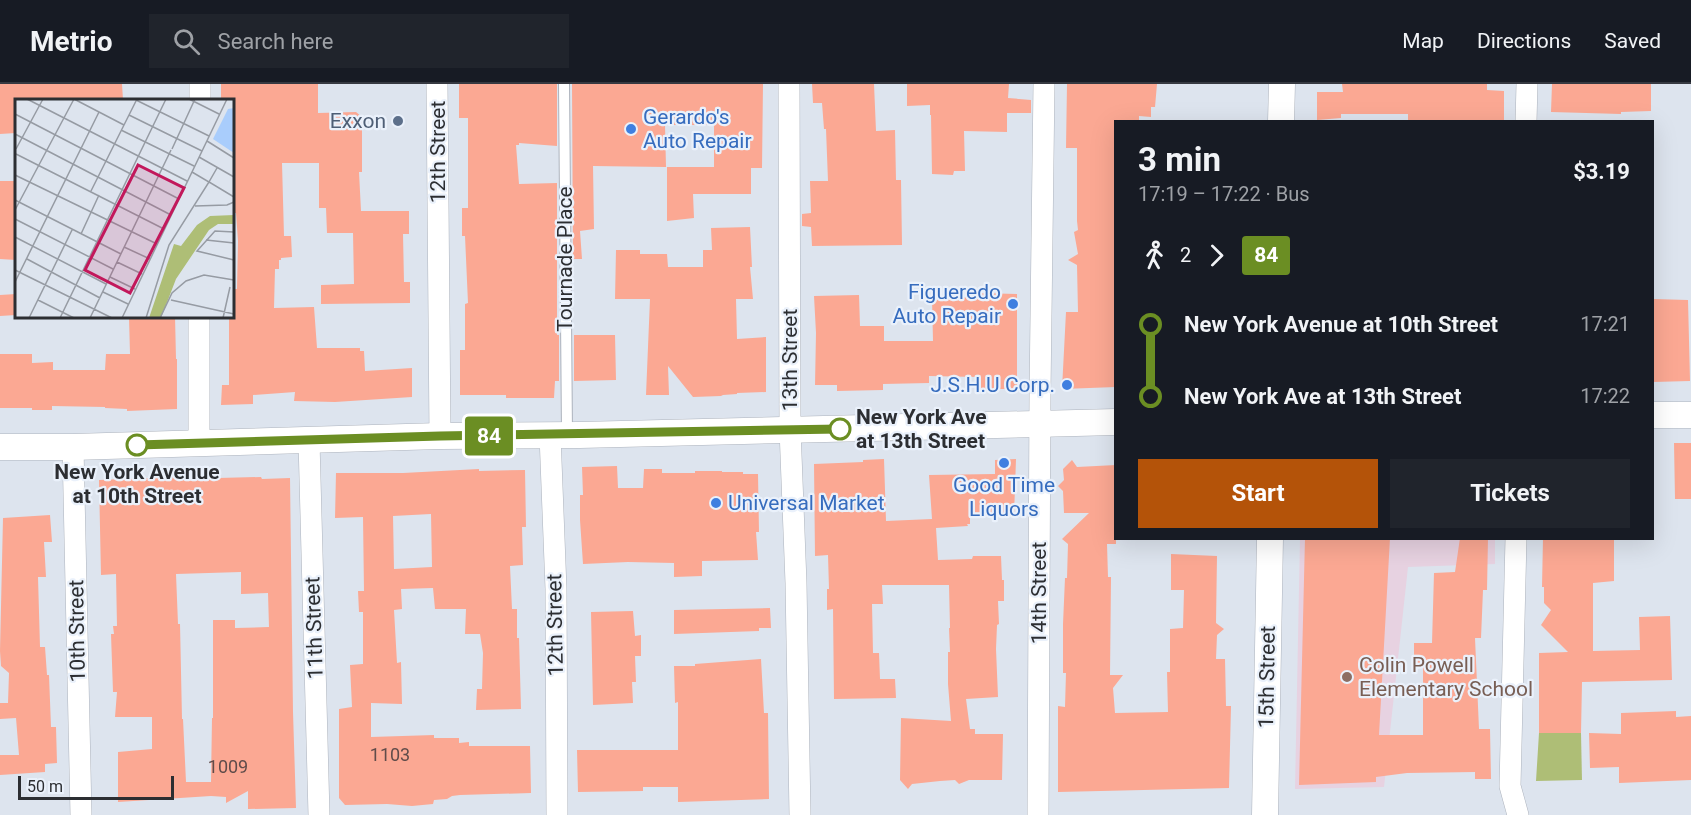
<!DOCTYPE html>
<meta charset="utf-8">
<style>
body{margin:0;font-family:Roboto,sans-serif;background:#20242c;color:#f1f3f6;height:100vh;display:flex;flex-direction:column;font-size:22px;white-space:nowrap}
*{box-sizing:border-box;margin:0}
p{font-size:20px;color:#9ea1a6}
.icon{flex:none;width:33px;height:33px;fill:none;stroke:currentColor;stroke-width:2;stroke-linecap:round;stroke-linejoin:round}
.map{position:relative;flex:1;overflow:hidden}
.panel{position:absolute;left:1114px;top:36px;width:540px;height:420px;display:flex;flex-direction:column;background:#171b24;border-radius:0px;box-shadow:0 6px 24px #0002}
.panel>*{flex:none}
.badge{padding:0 12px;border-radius:4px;font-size:21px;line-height:39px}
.scale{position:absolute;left:18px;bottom:15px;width:156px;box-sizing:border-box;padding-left:6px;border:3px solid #2c2e32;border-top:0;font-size:16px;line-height:21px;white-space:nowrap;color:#2c2e32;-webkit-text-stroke:4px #eaf1fb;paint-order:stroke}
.map>.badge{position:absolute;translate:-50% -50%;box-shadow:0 0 0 3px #fff}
.legs{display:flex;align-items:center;gap:9px;height:66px;padding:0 24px;font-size:20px}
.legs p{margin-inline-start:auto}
.overview{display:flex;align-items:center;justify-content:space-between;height:102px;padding:0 24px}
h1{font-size:33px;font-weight:700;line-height:45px}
.cta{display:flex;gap:12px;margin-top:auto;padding:12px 24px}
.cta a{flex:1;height:69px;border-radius:0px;background:#b45309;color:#fff;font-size:24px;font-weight:700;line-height:69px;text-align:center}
.cta a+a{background:#20242c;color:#f1f3f6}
ul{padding:0 24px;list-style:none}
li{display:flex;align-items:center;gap:21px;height:72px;font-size:22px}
li i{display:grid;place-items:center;width:9px;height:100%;margin:0 8px;background:currentColor}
li i::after{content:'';width:15px;height:15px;margin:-8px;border:4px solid;border-radius:50%;background:#171b24}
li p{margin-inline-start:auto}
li:first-child i{background:linear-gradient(#0000 50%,currentColor 0)}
li:last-child i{background:linear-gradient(currentColor 50%,#0000 0)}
header{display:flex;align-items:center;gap:36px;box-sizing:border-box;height:84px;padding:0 30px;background:#171b24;border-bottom:2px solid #363941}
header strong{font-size:28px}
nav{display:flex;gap:33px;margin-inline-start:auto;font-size:21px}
.search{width:420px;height:54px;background:#20242c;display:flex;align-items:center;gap:15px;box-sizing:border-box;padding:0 21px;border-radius:0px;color:#9ea1a6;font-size:22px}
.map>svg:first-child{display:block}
</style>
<header>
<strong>Metrio</strong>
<div class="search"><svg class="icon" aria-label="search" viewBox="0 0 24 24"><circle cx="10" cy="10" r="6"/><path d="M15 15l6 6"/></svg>Search here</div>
<nav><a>Map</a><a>Directions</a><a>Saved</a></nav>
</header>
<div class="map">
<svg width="1691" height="731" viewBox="0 0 1691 731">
<rect width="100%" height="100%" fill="#dde4ee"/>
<!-- education -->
<path fill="#e7d2e1" d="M1300,455H1495V480L1408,483L1384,703L1295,705Z"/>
<!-- green -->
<path fill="#aebe76" d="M1539,649H1581L1582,696L1536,697Z"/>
<!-- building -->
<path fill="#fba893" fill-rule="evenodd" d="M0,0H122L123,16H16V49L0,50Z
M221,0H318V29L356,28L362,33V88H359L361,127H409V150H403L404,198H410V219L321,220V201L354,200L353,149H327L326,124H319V79H282L284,152H291L292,173L281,174V176H279V185H275L274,224L314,223L317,264H360V267H364L365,287L412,284V313L335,318L294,317L295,308L253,311V320L221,321L222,301H229V232H232L234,205H237L238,157L236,129H232V16H221Z
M459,0H557V62L519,59V61H516L519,100L557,99V251H559V297H555L554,314H506V311H460V266H465V220L468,219L465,152H462V124H468V34H459Z
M572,0H763L762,84H751V110H693L694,134L667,137V83H714V41H665L666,83L593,82L594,145L580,147L582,175H573Z
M812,0H874L876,47L895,46L896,96H901L902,161L812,162L811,143L802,142V130L811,129L810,97H828L826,45H824L822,19H813Z
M907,0H1009L1008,14L1031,16V29H1007V48L964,47L965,87H954L953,91L932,90L931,31H930V21L907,22Z
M1067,0H1157L1155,23H1151V33L1139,32V38H1116V303L1062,305L1066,228H1078L1077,181L1068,176L1078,170L1074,148L1078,146L1077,137V64H1066Z
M1342,0H1487V6L1504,7V38H1408V30H1341V34L1317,36V8H1343Z
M1552,0H1651V27L1621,28V30L1551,28Z
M0,97H16V176L0,175Z
M750,143L752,183H750L753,215H736L737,255L766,253V308L737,309V310L723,311L721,312L693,313L668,282L669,311H646L650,215H615L616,166H640V170H667L668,183H703V166H712L711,144Z
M979,209L1017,210V305H978V293L929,292V299L883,300V306L837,307V301H815L816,249L814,212L859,211L860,242H884V257H933L932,214L979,213Z
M16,210V231L0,232V211Z
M1653,215L1688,216L1690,297L1653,298Z
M152,232H175L176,275H177V325L127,327V325L105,324V323L52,322V326H32V324H0V270H32V279L53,278V286H105L106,270H130L129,233L152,234Z
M574,251H615L616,296L574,297Z
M1674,359H1691V415H1675Z
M884,375L886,437L932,435L929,391L995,390V376L1016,375L1014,432L970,431V440H967L968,442L936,444L938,476L972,475L973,472H1001L1002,496H1004V517H998L999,540L997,541L996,565L998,613L966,615L970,645H975V650H1003L1002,696H969L959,700L955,696L940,697L912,700L908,705L900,696L901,634L951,637L948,600V568H950L949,544H950L949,501H882L883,520H872L873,569H879L880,595H895L896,614L834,615L833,525L827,526V505H829L828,471L815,472L814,380L863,378V376Z
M1072,376L1077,383L1116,381V460H1107L1108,493H1111L1110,591H1123L1113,604L1115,629L1168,628L1167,588H1170V545L1183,544L1184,506H1171V470L1217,472L1216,539L1224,545L1217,551L1216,575H1225L1226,622H1231L1229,704L1058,708V622L1065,623L1066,589H1063V540L1065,494H1067L1068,460L1062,455L1089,429H1064L1063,407L1058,402L1064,396L1063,385Z
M617,382L618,404H643L644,385H662V389H695V387H722V388H743V390H758L759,448H756L758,476L702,477V492L674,493V479L628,478L583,480L580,436V411H583L582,383Z
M479,385V387L525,386L526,443H522L523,481L510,482L512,525H517V554H519L521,625L476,626L477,605H482L483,569L480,550H465L466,525H435L433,504L401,505L402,525L394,526L397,579L401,578L402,620L371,619V653L434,651V654H459V659L469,658V662H530L531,709L460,711L452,712L447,715L434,716L433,720L412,722L387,720L345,721L339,714V625L352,623L350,581L363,580V528H359L358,507H364L363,433L335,434L336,389H403ZM431,430L432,483L394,485L393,432Z
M174,393L218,394L261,393L262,395L290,394L293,628L296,724L248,725V707L226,719V713L211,712L118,718V668L152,665V633H115L117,608H113L111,550H114L113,542H117L116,490L101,491L99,396ZM241,488V510L268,509L269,543L235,544V536H213V634H212L211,698H186L183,635H182L180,540H178L176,490Z
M50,431L52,458H44L46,493H38L40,563H45L47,591H49L51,643H56L57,679L45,680V688L0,691V671H19L16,634L0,635V619H8L9,589L1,582L0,567L3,434Z
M1305,454H1390L1379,651H1423V580L1414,581V559H1432L1434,489L1455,488L1460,454H1488L1487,506H1483L1481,554H1475L1479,645H1490L1491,695H1475V688L1407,689L1376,693V698L1299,701Z
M1543,454H1614V497L1593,499V567L1640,566L1639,533L1670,532L1672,596L1582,598L1581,649H1539V569L1568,568L1541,541L1551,526L1544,519V503H1542Z
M770,524L771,544H759V547L674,550V526Z
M633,527L635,552L641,551V572H635L636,598H632L633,619L593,621L591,528Z
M761,575L764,629H768L769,715L678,718V703H643V707L578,708L577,666H678V618L675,619L674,582H695V580Z
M1676,627V633L1691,632V696L1619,699V683L1590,684L1589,649L1621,650V629Z"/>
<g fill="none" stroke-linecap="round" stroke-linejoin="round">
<defs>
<path id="service" d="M564,0L567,350"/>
<path id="minor" d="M437,0L440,352
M789,0L790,345L796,499L800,731
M200,16V0
M1526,38L1527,0
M550,351L556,505L557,731
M309,357L319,731
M199,359V232
M73,363L81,731
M1516,454L1510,702L1518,731
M1038,731L1040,309L1044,0"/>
<path id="tertiary" d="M1281,38L1282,0
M1653,331H1691
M0,363H73L440,352L580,351L1116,338
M1265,731L1270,454"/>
</defs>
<!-- service casing -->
<use href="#service" stroke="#adb3bd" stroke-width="12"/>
<!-- minor casing -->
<use href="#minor" stroke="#adb3bd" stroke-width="22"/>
<!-- tertiary casing -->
<use href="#tertiary" stroke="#adb3bd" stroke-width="27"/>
<!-- service -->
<use href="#service" stroke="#fff" stroke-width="10"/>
<!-- minor -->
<use href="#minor" stroke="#fff" stroke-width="21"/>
<!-- tertiary -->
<use href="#tertiary" stroke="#fff" stroke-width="26"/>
</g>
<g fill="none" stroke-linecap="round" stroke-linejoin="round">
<defs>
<path id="line-1" d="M137,361L440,352L840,345"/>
</defs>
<!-- line-1 casing -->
<use href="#line-1" stroke="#fff" stroke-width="14"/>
<!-- line-1 -->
<use href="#line-1" stroke="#6b8e23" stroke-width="9"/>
</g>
<!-- markers -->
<circle fill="#5c6f8a" stroke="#eaf1fb" stroke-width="2" cx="398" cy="37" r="6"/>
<g fill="#3f7fe0" stroke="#eaf1fb" stroke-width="2">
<circle cx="631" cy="45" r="6"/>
<circle cx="1013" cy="220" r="6"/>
<circle cx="1067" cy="301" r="6"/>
<circle cx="1004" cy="379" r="6"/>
<circle cx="716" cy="419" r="6"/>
</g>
<g fill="#fff" stroke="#6b8e23" stroke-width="3">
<circle cx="840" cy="345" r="10"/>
<circle cx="137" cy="361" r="10"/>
</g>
<circle fill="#8d6e63" stroke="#eaf1fb" stroke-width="2" cx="1347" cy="593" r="6"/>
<g text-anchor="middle" stroke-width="4.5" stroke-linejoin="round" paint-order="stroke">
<!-- number labels -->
<g font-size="18" fill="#604c4a">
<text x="390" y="677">1103</text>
<text x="228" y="689">1009</text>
</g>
<!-- shop labels -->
<g font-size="21" fill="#366cbe" stroke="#eaf1fb" text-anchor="start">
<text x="643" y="40">Gerardo's<tspan x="643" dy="24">Auto Repair</tspan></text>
<text x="1001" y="215" text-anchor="end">Figueredo<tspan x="1001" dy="24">Auto Repair</tspan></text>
<text x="1055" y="308" text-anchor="end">J.S.H.U Corp.</text>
<text x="1004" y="408" text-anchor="middle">Good Time<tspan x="1004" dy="24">Liquors</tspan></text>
<text x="728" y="426">Universal Market</text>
</g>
<!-- service labels -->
<g font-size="21" fill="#4e5e75" stroke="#eaf1fb" text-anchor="end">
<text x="386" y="44">Exxon</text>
</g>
<!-- street labels -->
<g font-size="21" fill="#2c2e32" stroke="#eaf1fb">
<text transform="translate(438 68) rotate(-90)" y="7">12th Street</text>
<text transform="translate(565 175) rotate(-90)" y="7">Tournade Place</text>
<text transform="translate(790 276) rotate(-90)" y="7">13th Street</text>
<text transform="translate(1039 509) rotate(-90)" y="7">14th Street</text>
<text transform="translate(555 541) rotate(-91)" y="7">12th Street</text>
<text transform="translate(314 544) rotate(-92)" y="7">11th Street</text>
<text transform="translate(77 547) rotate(-91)" y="7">10th Street</text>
<text transform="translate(1267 593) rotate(-89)" y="7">15th Street</text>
</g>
<!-- stop labels -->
<g font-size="21" font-weight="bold" fill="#2c2e32" stroke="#eaf1fb" text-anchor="start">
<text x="856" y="340">New York Ave<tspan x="856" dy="24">at 13th Street</tspan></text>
<text x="137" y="395" text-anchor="middle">New York Avenue<tspan x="137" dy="24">at 10th Street</tspan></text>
</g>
<!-- education labels -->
<g font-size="21" fill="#785e54" stroke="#eaf1fb" text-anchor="start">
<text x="1359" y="588">Colin Powell<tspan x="1359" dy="24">Elementary School</tspan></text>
</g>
</g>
<!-- overview -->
<g transform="translate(15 15)">
<rect width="219" height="219" fill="#dde4ee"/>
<path d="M219,116V125H203L194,131L161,180L146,219H134L159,145L166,147L182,126L195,117Z" fill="#aebe76"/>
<path d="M219,9V54L198,40L213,10Z" fill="#a9cdfc"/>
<path fill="none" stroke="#969ba3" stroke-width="1.5" d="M12,0L172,82M59,0L109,26M174,0L204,15M121,1L194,37M0,15L164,100M114,16L187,52M106,31L179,67M0,35L156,116M0,40V65M192,42L219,59M1,50L28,0M157,50L180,0M1,55L149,130M184,58L219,78M202,69L194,83L219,98M0,76L142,145M76,92L122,0M0,101L106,155M180,107L212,106L219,103M0,111L59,0M0,120L98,170M219,133L200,132L182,152L219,161M66,135L84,96M0,138L91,185M191,141L219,144M109,148L135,160M12,160L85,199M102,163L127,175M0,171L97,219M95,178L120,190M0,183L84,13M88,193L113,205M23,201L59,219M156,201L219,215M14,219L57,131M45,219L151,0M75,219L156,51M107,219L212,0M131,219L154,146L194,83L177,73M145,219L157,194L171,182L189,176L219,181M208,219L215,188"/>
<path fill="#c2185b" fill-opacity="0.15" stroke="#c2185b" stroke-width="3" d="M123,66L169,89L115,194L70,171Z"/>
<rect width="219" height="219" fill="none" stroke="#2c2e32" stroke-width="3"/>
</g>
</svg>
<div class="scale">50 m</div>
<b class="badge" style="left:489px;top:352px;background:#6b8e23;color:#fff">84</b>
<section class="panel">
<div class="overview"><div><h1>3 min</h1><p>17:19 – 17:22 · Bus</p></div><b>$3.19</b></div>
<div class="legs"><svg class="icon" aria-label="walk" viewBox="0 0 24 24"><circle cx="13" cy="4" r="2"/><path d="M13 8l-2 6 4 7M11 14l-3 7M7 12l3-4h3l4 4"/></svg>2<svg class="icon" aria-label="forward" viewBox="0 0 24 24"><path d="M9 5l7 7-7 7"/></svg><b class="badge" style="background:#6b8e23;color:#fff">84</b></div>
<ul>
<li><i style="color:#6b8e23"></i><b>New York Avenue at 10th Street</b><p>17:21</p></li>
<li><i style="color:#6b8e23"></i><b>New York Ave at 13th Street</b><p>17:22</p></li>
</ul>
<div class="cta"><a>Start</a><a>Tickets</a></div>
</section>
</div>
